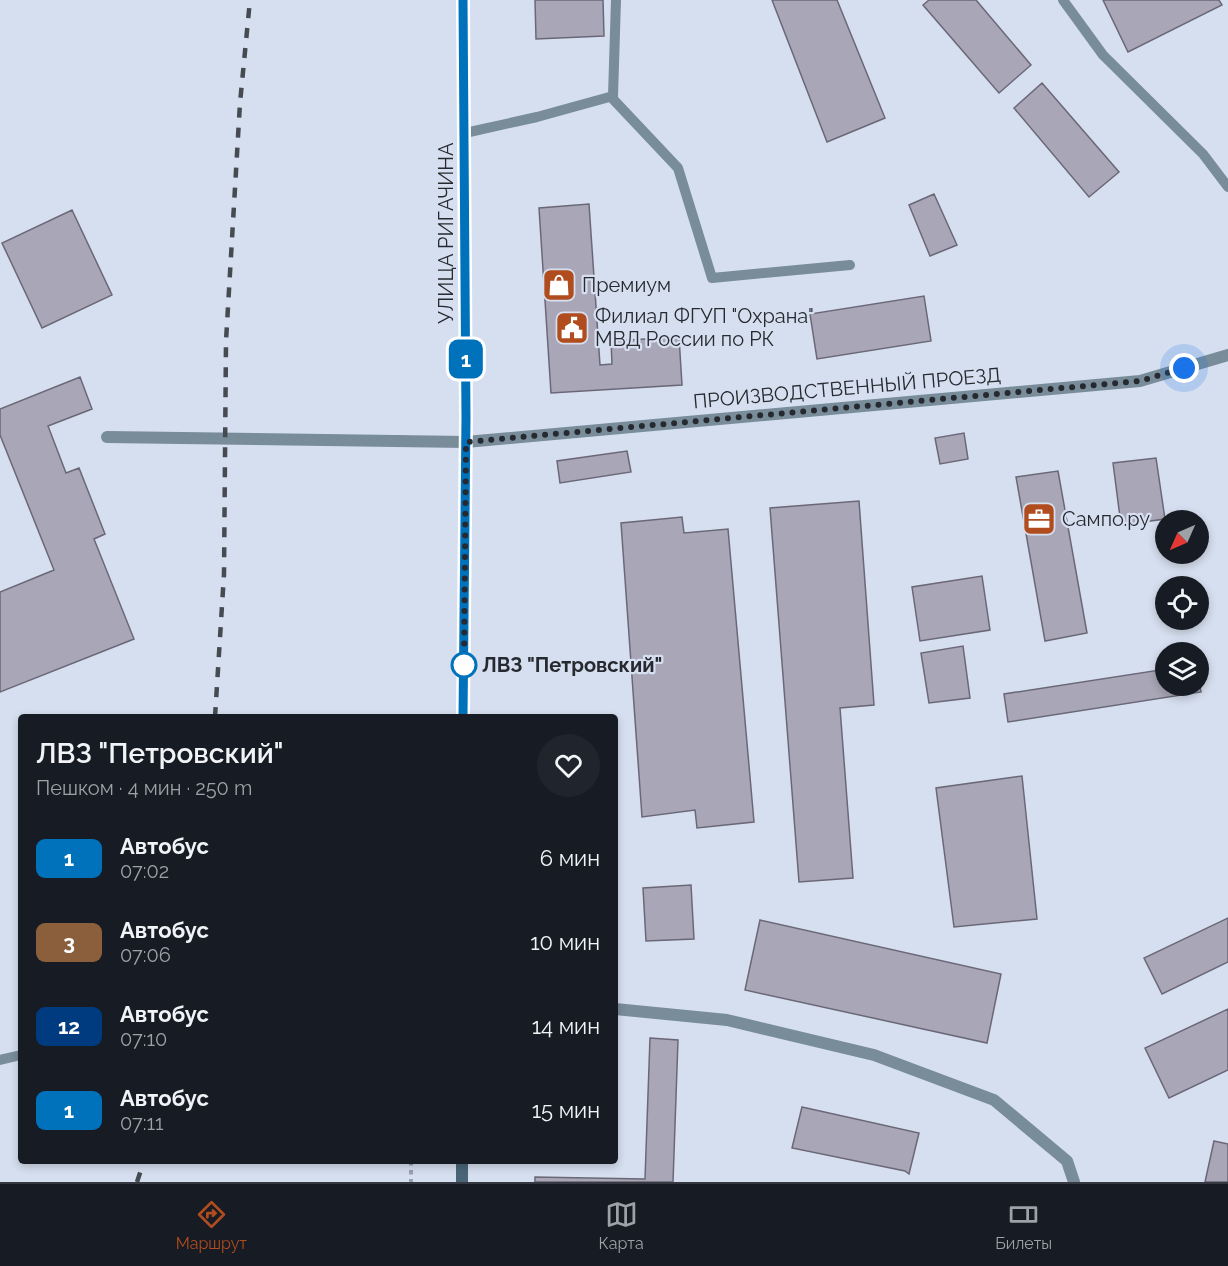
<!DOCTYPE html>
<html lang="ru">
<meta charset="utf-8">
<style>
body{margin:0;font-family:Raleway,sans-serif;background:#20242c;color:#f1f3f6;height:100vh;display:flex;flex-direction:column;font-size:22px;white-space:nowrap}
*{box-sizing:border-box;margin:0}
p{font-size:20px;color:#9ea1a6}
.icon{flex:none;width:33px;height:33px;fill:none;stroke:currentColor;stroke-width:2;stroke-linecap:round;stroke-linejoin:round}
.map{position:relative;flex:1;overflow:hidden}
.sheet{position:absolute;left:18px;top:714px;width:600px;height:450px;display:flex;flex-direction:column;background:#171b24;border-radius:6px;box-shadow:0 3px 9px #0003}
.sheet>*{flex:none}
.badge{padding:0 12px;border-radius:9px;font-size:21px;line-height:39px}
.needle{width:39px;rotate:225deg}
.buttons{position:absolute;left:1155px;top:510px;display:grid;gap:12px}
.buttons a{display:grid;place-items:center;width:54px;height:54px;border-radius:50%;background:#171b24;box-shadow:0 3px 9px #0003;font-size:30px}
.you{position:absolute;width:30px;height:30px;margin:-15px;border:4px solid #fff;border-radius:50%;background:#1a73e8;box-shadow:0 0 0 9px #1a73e833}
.map>.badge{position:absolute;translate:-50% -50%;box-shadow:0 0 0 3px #fff}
.round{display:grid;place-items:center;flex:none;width:63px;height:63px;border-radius:32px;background:#20242c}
.overview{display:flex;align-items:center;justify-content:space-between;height:102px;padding:0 18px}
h1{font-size:28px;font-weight:600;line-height:45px}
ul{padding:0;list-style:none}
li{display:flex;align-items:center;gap:18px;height:84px;padding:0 18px}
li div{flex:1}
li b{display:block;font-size:22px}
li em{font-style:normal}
li .badge{min-width:66px;font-weight:700;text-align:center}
.menu{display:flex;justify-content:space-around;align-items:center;height:84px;border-top:2px solid #363941;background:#171b24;font-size:16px;color:#9ea1a6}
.menu a{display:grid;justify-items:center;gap:3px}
.menu .selected{color:#b14c1e}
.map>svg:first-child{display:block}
</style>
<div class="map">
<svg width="1228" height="1182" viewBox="0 0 1228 1182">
<rect width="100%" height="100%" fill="#d6dfef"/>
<!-- building -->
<path fill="#a9a6b7" stroke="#6a6877" stroke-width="1.5" d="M535,0H603L604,36L536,39Z
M772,0H837L885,118L827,142Z
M929,0H976L1031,65L999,93L923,5Z
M1103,0H1219L1222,5L1128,52Z
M1042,83L1119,172L1089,197L1014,108Z
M934,194L957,245L930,256L909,205Z
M589,204L600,365L612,364L611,341L679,337L682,385L551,393L539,208Z
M72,210L112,295L42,328L2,243Z
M924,296L931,341L817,359L810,314Z
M80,377L92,409L48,426L66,473L79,468L105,534L94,539L134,639L0,692V592L54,570L0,435V409Z
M964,433L968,459L940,464L935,438Z
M627,451L631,472L560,483L557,461Z
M1156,458L1165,519L1121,525L1113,463Z
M1058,471L1087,633L1045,641L1016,477Z
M859,501L874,705L840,708L853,878L799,882L770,508Z
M682,517L684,533L728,529L754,822L697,828L695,810L642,817L621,523Z
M982,576L990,630L920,641L912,587Z
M963,646L970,698L929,703L921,653Z
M1166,669V686H1198V677L1201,692L1008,722L1004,694Z
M1022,776L1037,919L954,927L936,788Z
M691,885L694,939L646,941L643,888Z
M1228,918V962L1162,994L1144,958Z
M760,920L1001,974L987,1043L745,990Z
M1228,1009V1070L1169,1098L1145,1048Z
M650,1038L678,1040L673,1182H535V1177L645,1179Z
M802,1107L919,1133L909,1174L905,1171L792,1148Z
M1214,1141L1228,1144V1182H1205Z"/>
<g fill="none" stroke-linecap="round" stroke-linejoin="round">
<!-- path -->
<path stroke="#99a0ad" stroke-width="4" stroke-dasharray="4.5 4.5" stroke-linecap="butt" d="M411,1161V1182"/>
<!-- service -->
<path stroke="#798c99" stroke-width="10" d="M1063,0L1103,55L1203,154L1228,187
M611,97L678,168L712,278L850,265
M465,133L537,117L613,96L616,0
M0,1060L21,1055"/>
<!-- minor -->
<path stroke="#798c99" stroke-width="12" d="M107,437L466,442L1140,381L1228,355
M615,1009L727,1020L874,1055L994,1100L1067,1161L1074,1182"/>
<!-- secondary -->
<path stroke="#496577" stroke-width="12" d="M463,0L466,442L463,717
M462,1161V1182"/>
<!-- rail -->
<path stroke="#464a51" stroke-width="4.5" stroke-dasharray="10 10" stroke-linecap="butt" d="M215,717L224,574L226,341L240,103L250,0
M137,1182L144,1161"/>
</g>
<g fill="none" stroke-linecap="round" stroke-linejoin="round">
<defs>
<path id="line" d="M463,0L466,418L463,717"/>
</defs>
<!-- line casing -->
<use href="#line" stroke="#fff" stroke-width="14"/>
<!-- line -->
<use href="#line" stroke="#0072bc" stroke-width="9"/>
<!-- walk -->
<path stroke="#26292f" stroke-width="6" stroke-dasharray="0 10.8" d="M464,665L466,442L1140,381L1184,368"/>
</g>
<!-- icons -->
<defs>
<symbol id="shop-square" viewBox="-11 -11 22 22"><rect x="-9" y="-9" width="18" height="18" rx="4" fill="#b14c1e" stroke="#d6dfef"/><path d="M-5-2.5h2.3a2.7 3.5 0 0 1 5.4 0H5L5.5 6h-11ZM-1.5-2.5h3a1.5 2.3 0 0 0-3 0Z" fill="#fff"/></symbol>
<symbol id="civic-square" viewBox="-11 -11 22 22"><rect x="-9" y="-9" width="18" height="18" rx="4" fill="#b14c1e" stroke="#d6dfef"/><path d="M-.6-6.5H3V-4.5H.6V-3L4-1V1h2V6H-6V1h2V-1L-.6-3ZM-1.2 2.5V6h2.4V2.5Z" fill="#fff"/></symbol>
<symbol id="office-square" viewBox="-11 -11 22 22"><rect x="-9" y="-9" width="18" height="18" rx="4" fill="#b14c1e" stroke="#d6dfef"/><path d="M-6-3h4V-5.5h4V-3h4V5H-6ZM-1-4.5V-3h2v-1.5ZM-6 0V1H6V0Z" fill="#fff"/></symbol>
</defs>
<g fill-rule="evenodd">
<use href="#shop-square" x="540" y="266" width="38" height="38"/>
<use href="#civic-square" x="553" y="309" width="38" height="38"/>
<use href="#office-square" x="1020" y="500" width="38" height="38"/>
</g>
<!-- markers -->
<circle fill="#fff" stroke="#0072bc" stroke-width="3" cx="464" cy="665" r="12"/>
<g text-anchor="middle" stroke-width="4.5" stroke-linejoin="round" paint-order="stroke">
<!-- street labels -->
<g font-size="20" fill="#26292f" stroke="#d6dfef">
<text transform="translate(446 233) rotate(-90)" y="7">УЛИЦА РИГАЧИНА</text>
<text transform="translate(847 388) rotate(-5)" y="7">ПРОИЗВОДСТВЕННЫЙ ПРОЕЗД</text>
</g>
<!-- poi labels -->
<g font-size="20" fill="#26292f" stroke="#d6dfef" text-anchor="start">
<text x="582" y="292">Премиум</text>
<text x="595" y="323">Филиал ФГУП "Охрана"<tspan x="595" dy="23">МВД России по РК</tspan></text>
<text x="1062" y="526">Сампо.ру</text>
</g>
<!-- stop labels -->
<g font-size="20" font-weight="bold" fill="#26292f" stroke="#d6dfef" text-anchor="start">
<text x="482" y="672">ЛВЗ "Петровский"</text>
</g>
</g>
</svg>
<div class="buttons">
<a><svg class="needle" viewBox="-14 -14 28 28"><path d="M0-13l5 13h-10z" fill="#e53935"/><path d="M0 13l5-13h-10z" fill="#9ea1a6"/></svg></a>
<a><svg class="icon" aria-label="locate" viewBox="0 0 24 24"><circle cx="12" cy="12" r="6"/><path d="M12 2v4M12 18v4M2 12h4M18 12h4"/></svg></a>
<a><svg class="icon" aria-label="layers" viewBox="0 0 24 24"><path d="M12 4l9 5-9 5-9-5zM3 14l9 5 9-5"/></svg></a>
</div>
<div class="you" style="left:1184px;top:368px"></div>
<b class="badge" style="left:466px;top:359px;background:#0072bc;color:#fff">1</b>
<section class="sheet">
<div class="overview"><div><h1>ЛВЗ &quot;Петровский&quot;</h1><p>Пешком · 4 мин · 250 m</p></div><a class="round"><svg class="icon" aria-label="heart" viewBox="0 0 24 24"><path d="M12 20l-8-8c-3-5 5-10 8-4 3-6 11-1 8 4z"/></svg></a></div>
<ul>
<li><span class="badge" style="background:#0072bc;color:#fff">1</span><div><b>Автобус</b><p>07:02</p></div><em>6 мин</em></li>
<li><span class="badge" style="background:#8b5e3c;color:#fff">3</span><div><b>Автобус</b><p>07:06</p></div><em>10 мин</em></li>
<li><span class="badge" style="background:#003b80;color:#fff">12</span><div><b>Автобус</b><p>07:10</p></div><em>14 мин</em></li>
<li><span class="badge" style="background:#0072bc;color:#fff">1</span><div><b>Автобус</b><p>07:11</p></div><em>15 мин</em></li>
</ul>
</section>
</div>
<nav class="menu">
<a class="selected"><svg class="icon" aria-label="directions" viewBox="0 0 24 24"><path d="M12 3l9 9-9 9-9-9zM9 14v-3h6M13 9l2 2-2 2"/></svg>Маршрут</a>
<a><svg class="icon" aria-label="map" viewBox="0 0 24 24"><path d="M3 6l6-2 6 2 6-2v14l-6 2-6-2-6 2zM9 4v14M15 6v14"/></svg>Карта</a>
<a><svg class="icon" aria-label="tickets" viewBox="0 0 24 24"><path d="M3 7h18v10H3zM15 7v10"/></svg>Билеты</a>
</nav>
